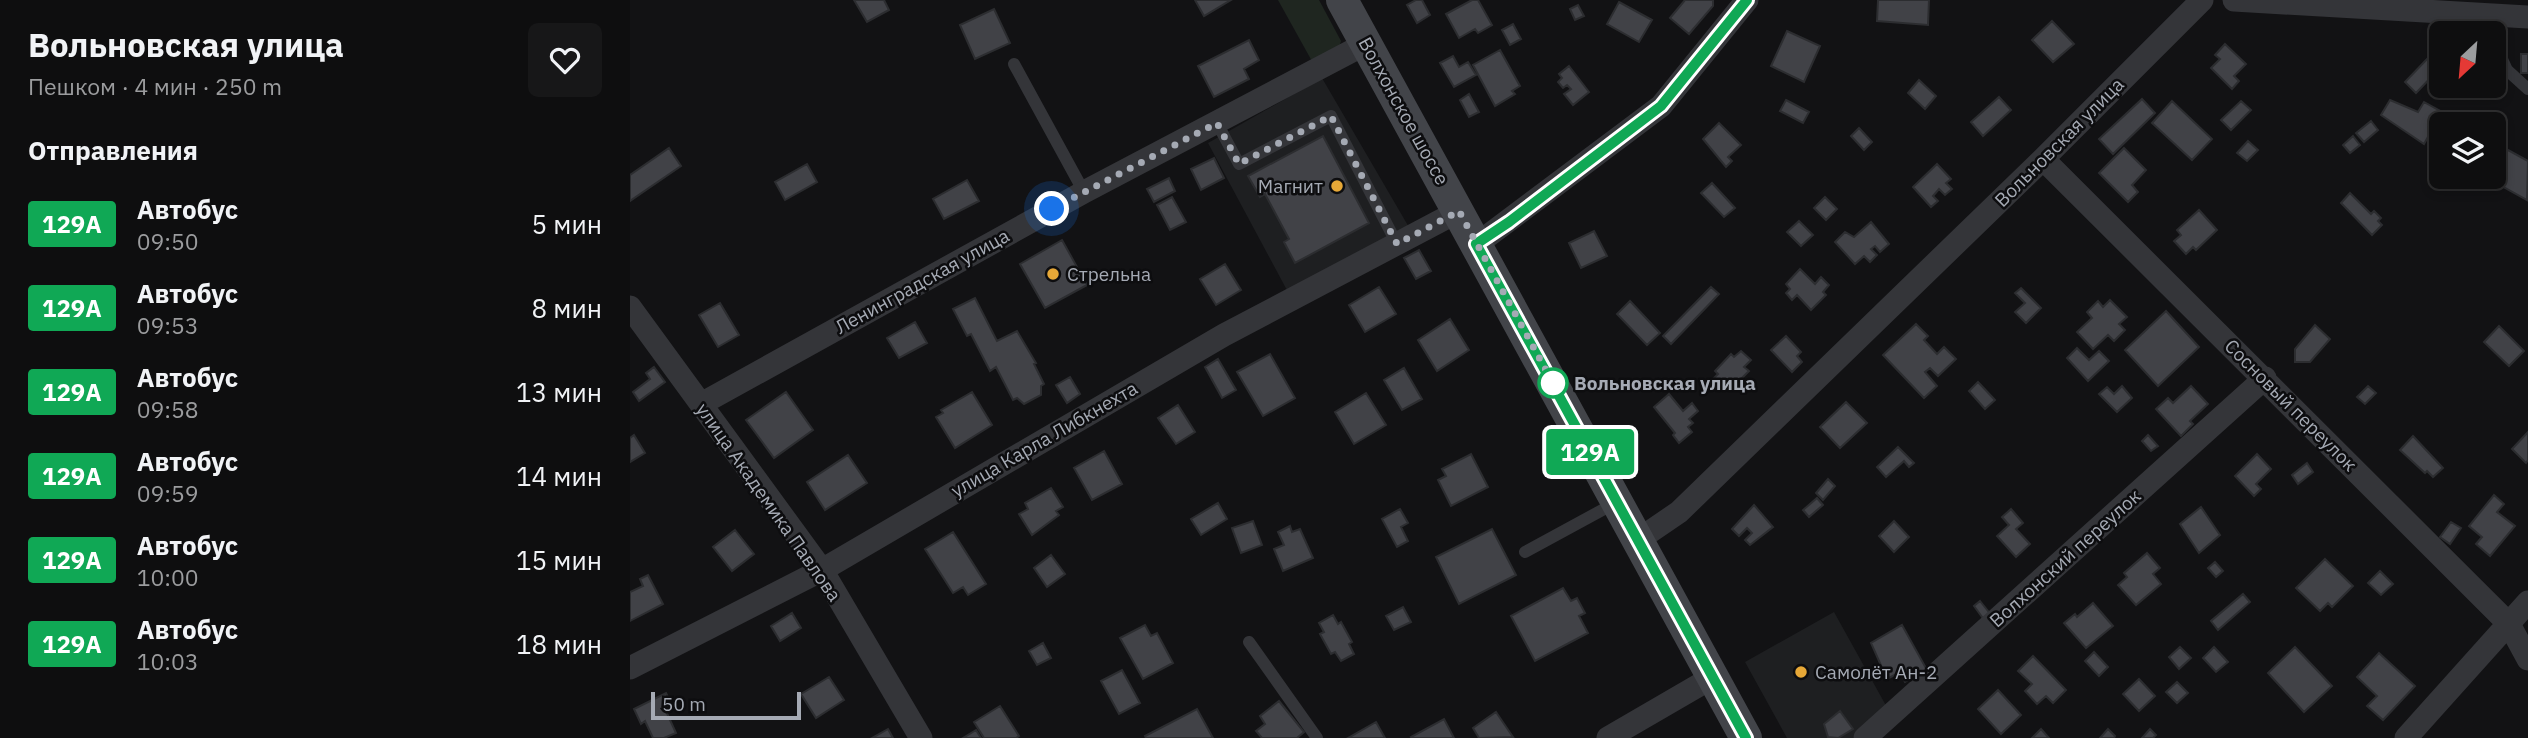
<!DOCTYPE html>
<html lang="ru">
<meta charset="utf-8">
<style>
body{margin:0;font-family:"IBM Plex Sans",sans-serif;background:#171718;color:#f1f3f6;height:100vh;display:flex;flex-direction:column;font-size:26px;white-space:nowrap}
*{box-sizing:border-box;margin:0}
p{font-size:23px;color:#9b9c9e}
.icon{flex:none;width:38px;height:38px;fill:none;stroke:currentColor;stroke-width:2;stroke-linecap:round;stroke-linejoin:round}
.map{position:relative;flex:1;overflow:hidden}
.details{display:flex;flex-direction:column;background:#0e0e0f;width:630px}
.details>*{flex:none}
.badge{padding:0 14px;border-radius:5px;font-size:24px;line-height:46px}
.needle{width:46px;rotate:206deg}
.tools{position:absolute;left:1799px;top:21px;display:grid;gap:14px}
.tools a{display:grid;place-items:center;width:77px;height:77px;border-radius:10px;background:#0e0e0f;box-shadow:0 4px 10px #0003,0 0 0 2px #2e2e2f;font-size:35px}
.scale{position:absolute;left:21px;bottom:18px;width:150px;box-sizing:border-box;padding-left:7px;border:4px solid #a5aab4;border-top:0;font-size:19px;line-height:24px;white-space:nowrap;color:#a5aab4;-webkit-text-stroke:5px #0d0d0f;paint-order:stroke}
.you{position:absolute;width:35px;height:35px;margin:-18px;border:5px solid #fff;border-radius:50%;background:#1a73e8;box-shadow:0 0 0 10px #1a73e833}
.map>.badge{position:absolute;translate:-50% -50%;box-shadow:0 0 0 4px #fff}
h2{padding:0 28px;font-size:26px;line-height:63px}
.round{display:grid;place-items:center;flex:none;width:74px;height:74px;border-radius:10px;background:#171718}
.head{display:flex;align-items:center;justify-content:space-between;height:119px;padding:0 28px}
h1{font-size:33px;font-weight:700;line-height:52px}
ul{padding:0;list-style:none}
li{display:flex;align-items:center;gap:21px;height:84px;padding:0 28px}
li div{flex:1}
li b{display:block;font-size:26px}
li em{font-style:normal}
li .badge{min-width:77px;font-weight:700;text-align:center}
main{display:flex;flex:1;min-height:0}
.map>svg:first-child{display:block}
</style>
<main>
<section class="details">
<div class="head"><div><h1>Вольновская улица</h1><p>Пешком · 4 мин · 250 m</p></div><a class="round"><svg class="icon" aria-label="heart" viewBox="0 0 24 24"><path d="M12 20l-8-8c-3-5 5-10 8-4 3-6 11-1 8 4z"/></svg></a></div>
<h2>Отправления</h2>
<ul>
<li><span class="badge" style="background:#10a855;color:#fff">129А</span><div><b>Автобус</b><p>09:50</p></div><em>5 мин</em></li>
<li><span class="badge" style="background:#10a855;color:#fff">129А</span><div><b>Автобус</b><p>09:53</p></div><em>8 мин</em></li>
<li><span class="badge" style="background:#10a855;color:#fff">129А</span><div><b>Автобус</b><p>09:58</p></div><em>13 мин</em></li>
<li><span class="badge" style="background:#10a855;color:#fff">129А</span><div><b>Автобус</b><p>09:59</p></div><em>14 мин</em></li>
<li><span class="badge" style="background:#10a855;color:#fff">129А</span><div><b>Автобус</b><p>10:00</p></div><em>15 мин</em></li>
<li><span class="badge" style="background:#10a855;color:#fff">129А</span><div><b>Автобус</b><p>10:03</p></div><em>18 мин</em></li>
</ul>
</section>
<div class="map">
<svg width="1898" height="738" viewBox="0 0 1898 738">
<rect width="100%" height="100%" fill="#121214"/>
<!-- built -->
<path fill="#1e1f21" d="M692,78L780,229L659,294L578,143Z
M1204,612L1259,711L1223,738H1157L1115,662Z"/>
<!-- green -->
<path fill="#1f2620" d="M648,0H689L711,41L708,50L683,63Z"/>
<!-- building -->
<path fill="#414247" stroke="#2c2d30" stroke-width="2" d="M224,0H254L259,10L237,22Z
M565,0H601L574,16Z
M786,0H792L800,15L787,23L777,5Z
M842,0H848L862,25L848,33L845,29L829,38L816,14Z
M1055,0H1083V6L1059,34L1040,18Z
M1248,0H1299L1298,25L1247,21Z
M989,2L1022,20L1009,42L977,24Z
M948,5L954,16L945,20L940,9Z
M364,9L380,43L345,59L330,25Z
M1422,21L1444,44L1423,62L1402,40Z
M883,24L891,39L880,45L872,30Z
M1157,31L1190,46L1174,82L1141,66Z
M619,40L629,60L614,69L619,79L584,97L568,66Z
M1595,44L1616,64L1604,76L1609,81L1602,89L1581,68L1590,59L1585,55Z
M870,50L890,86L882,91L885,94L865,106L843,65Z
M1891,54H1898V73H1891Z
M823,56L829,67L838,62L846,75L824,87L810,63Z
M1799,57L1810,68L1786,93L1775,82Z
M939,66L959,92L943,105L934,94L941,89L937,85L933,88L928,82L932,78L929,74Z
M1289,80L1306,96L1295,109L1278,93Z
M839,94L849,112L839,117L830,100Z
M1369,97L1381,110L1353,136L1341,122Z
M1512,99L1525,113L1483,154L1469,139Z
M1156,100L1179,112L1173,123L1150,111Z
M1760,100L1788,112L1794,102L1812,112L1794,144L1751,115Z
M1542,101L1582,139L1562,160L1522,123Z
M1611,101L1621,110L1601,130L1591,120Z
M1741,121L1748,130L1734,142L1726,133Z
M1089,123L1111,145L1098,157L1102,161L1096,167L1073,139Z
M1229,128L1242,142L1234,150L1221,136Z
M693,136L739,223L665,263L654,242L659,239L635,194L630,197L618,176Z
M1723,136L1730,145L1720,153L1713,145Z
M1618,141L1628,150L1617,161L1607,153Z
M39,148L51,166L0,201V175Z
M1494,148L1516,170L1502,185L1508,192L1498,202L1469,173Z
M1878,150L1898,161L1897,200L1861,180Z
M584,158L594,178L571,190L561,169Z
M177,164L187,182L155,200L145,182Z
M1307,164L1321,179L1316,183L1322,189L1315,195L1309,189L1303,196L1308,201L1301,207L1283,187Z
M539,178L545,191L524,202L517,189Z
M337,180L349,201L314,219L303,199Z
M1082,183L1105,208L1094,217L1071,193Z
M1720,193L1741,214L1744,211L1751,218L1748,221L1752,225L1742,235L1711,203Z
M542,197L556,222L540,230L527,205Z
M1195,197L1207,209L1196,220L1184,208Z
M1569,210L1587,230L1566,250L1563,247L1556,254L1544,241L1551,235L1547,230Z
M1169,221L1183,235L1171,246L1157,232Z
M1241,222L1259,244L1250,252L1245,246L1241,249L1247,255L1240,262L1234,256L1225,264L1205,242L1215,232L1224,237Z
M964,231L977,256L951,268L939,243Z
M432,240L457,285L415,308L390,264Z
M789,250L801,271L786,279L774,258Z
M595,264L611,290L586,305L570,279Z
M1170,269L1185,284L1191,277L1199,285L1193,292L1196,295L1181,310L1167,295L1162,300L1156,293L1160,289L1156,284Z
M749,287L766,314L735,332L719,305Z
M1081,287L1089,294L1041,344L1033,336Z
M1391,288L1411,308L1396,323L1385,312L1395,303L1385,293Z
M345,298L367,341L387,331L406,363L404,364L414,384L411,386V395L394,404L387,398L383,400L366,367L360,371L341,334L337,336L323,309Z
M1480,300L1497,317L1489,324L1495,330L1484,341L1478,335L1463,349L1447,332L1462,318L1457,312L1468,301L1473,307Z
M1000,301L1030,333L1017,345L987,314Z
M90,303L109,335L88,347L69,315Z
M1536,311L1569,347L1528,386L1495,350Z
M820,319L839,350L807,371L788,340Z
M285,322L297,343L269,358L257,338Z
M1286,324L1298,336L1294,340L1307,354L1314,347L1326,359L1308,376L1300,368L1295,372L1307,386L1294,398L1253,355Z
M1685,325L1700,339L1680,362H1665V349Z
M1869,326L1894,351L1879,366L1854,342Z
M1156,336L1171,352L1167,356L1172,362L1162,372L1141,350Z
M1447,348L1459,360L1469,351L1479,361L1458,381L1437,358Z
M1111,351L1121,360L1114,367L1119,371L1102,388L1098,384L1091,391L1081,381L1088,374L1085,371L1101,354L1104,357Z
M640,354L665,398L633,416L607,372Z
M588,359L606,390L592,398L575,367Z
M24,367L35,382L9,401L3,392L20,379L16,373Z
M774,368L792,399L772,410L754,380Z
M440,377L450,394L437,403L426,385Z
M1348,382L1365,400L1355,409L1339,391Z
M1492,386L1502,398L1487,412L1469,394L1477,387L1484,394Z
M1561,386L1578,404L1560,421L1563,424L1551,436L1526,409L1538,398L1543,403Z
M1738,386L1746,393L1735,404L1727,397Z
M156,392L183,430L144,458L116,420Z
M342,392L362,425L325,448L306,417L313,413L311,410Z
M736,393L756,425L724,444L705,412Z
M1039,394L1053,411L1062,403L1068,411L1059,419L1063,423L1058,427L1062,432L1049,443L1043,435L1045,433L1024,407Z
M1216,402L1237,423L1210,448L1190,427Z
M548,405L565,432L546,444L528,418Z
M1898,432V460L1896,463L1882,449Z
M4,435L15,453L0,462V438Z
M1518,435L1528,446L1521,451L1512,441Z
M1783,436L1813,468L1803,477L1797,471L1795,473L1770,450Z
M1268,447L1284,463L1279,467L1274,461L1256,477L1247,467Z
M474,451L492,484L462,500L444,468Z
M841,454L858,487L821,506L808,480L816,476L812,469Z
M1627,454L1641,469L1626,484L1631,489L1624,496L1605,476Z
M218,455L237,483L195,510L177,482Z
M1677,463L1683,472L1668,484L1662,475Z
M1198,479L1205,486L1193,500L1186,493Z
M421,488L433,507L426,511L429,515L402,535L389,514L398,509L395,503Z
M1864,495L1874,504L1867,512L1885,526L1860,556L1846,544L1852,537L1839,526Z
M1187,498L1193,505L1179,517L1173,510Z
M588,503L597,519L571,535L561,519Z
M1124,505L1143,527L1120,545L1115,540L1122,533L1117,528L1109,536L1102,529Z
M1571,507L1590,535L1569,553L1550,524Z
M770,509L778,523L771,527L778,541L767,547L752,519Z
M1381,509L1393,523L1386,529L1400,544L1386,557L1367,536L1379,525L1372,517Z
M623,521L632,545L611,553L602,528Z
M1264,521L1279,537L1264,552L1249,536Z
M1821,522L1831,528L1820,544L1810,537Z
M660,526L662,532L670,529L683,558L653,571L644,549L654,545L648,532Z
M862,529L886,575L829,604L806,557Z
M105,530L124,554L102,571L83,547Z
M323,532L356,584L338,595L333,587L323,593L295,549Z
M1517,553L1530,568L1523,574L1531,584L1506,605L1488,585L1497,577L1494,573Z
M421,555L435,574L417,587L404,568Z
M1695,559L1723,586L1702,607L1698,603L1690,611L1666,588Z
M1585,562L1593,571L1586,577L1578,568Z
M1750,571L1763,584L1751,595L1738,583Z
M18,575L33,604L0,621V592L13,586L10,579Z
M933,588L941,601L947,598L955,613L949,616L958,633L905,661L881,616Z
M1613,594L1620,602L1588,630L1581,621Z
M1350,601L1362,616L1355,621L1344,606Z
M1463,603L1483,626L1456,648L1434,623L1445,614L1447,617Z
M773,607L781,622L764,630L756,616Z
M162,613L171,628L150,641L141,626Z
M703,615L708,624L711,622L722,642L719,644L724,654L711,661L705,652L701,654L690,634L694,632L689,623Z
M515,625L521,636L527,633L543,663L513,679L490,638Z
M1272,625L1297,670L1275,682L1270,672L1257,679L1241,643Z
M413,643L421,658L407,665L399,651Z
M1550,647L1561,658L1549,669L1539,657Z
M1584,647L1598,662L1586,672L1573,658Z
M1665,647L1702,686L1674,712L1638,673Z
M1464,652L1478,667L1469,676L1455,661Z
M1749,653L1785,686L1753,720L1737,706L1747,696L1727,677Z
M1403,656L1436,690L1423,703L1416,696L1407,704L1395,691L1402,684L1388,671Z
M492,670L510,703L489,714L471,681Z
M199,677L214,700L186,718L171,694Z
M1509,679L1525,696L1509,711L1493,694Z
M1547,682L1558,693L1547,703L1536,692Z
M1368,690L1391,715L1371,734L1348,709Z
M36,693L42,706L35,709L46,733L34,738H23L15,721L11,724L4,709Z
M649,701L674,732L667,738H632L626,731L635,724L630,716Z
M370,706L389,736L386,738H354L344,722Z
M567,709L583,738H516L515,736Z
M1210,711L1223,729L1208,738L1198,737L1194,724Z
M866,712L883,737L849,738L843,728Z
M814,719L824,738H782L781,737Z
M746,722L755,738H718Z
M258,729L263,738H242Z
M1411,729L1419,738H1402Z
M1478,729L1485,736L1484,738H1470Z
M1520,729L1526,735L1523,738H1512Z
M346,730L351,738H333Z"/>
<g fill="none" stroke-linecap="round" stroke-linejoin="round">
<!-- service -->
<path stroke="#343539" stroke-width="12" d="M1851,14L1860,33
M1864,42L1877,70L1898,89
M384,64L454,192
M587,123L609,164L701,116L767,244
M895,552L987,502
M619,642L687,738"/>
<!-- minor -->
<path stroke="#343539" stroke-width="23" d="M1604,0L1898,17
M1413,159L1879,624L1898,659
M847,244L1031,106L1117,0
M0,307L192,570L291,738
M71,404L454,192L737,43
M1008,540L1049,512L1413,159L1572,0
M0,668L192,570L594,335L829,211
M978,738L1083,677
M1235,738L1635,378
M1776,738L1898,602"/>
<!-- secondary -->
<path stroke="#424449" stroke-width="32" d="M712,0L1116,738"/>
</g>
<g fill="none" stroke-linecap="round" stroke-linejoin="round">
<defs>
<path id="line" d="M1116,738L846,244L879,222L1031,106L1117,0"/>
</defs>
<!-- line casing -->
<use href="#line" stroke="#fff" stroke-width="16"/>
<!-- line -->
<use href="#line" stroke="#10a855" stroke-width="10"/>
<!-- walk -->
<path stroke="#a5aab4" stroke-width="7" stroke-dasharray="0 12.6" d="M422,209L587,123L609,164L701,116L767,244L829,211L923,383"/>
</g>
<!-- markers -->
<g fill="#e7a837" stroke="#0d0d0f" stroke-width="2.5">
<circle cx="707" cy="186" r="7"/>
<circle cx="423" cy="274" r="7"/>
<circle cx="1171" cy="672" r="7"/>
</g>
<circle fill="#fff" stroke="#10a855" stroke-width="3.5" cx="923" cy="383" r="14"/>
<g text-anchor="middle" stroke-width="5" stroke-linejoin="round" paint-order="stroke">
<!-- street labels -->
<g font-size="19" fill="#a5aab4" stroke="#0d0d0f">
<text transform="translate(774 111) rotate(61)" y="7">Волхонское шоссе</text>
<text transform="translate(1429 142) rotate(-45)" y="7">Вольновская улица</text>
<text transform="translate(292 281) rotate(-29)" y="7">Ленинградская улица</text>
<text transform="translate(1661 405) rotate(45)" y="7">Сосновый переулок</text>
<text transform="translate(414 439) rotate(-30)" y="7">улица Карла Либкнехта</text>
<text transform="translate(139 502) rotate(55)" y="7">улица Академика Павлова</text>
<text transform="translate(1435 558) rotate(-42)" y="7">Волхонский переулок</text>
</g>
<!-- poi labels -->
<g font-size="19" fill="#a5aab4" stroke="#0d0d0f" text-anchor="start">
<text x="693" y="193" text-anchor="end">Магнит</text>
<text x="437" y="281">Стрельна</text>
<text x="1185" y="679">Самолёт Ан-2</text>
</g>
<!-- stop labels -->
<g font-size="19" font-weight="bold" fill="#a5aab4" stroke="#0d0d0f" text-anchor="start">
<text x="944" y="390">Вольновская улица</text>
</g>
</g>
</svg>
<div class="tools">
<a><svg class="needle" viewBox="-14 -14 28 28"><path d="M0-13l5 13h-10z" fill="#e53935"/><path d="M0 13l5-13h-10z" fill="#9b9c9e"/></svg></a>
<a><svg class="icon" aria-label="layers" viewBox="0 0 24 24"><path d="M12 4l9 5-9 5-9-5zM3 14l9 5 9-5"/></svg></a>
</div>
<div class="scale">50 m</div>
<div class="you" style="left:422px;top:209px"></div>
<b class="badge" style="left:960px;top:452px;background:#10a855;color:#fff">129А</b>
</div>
</main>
